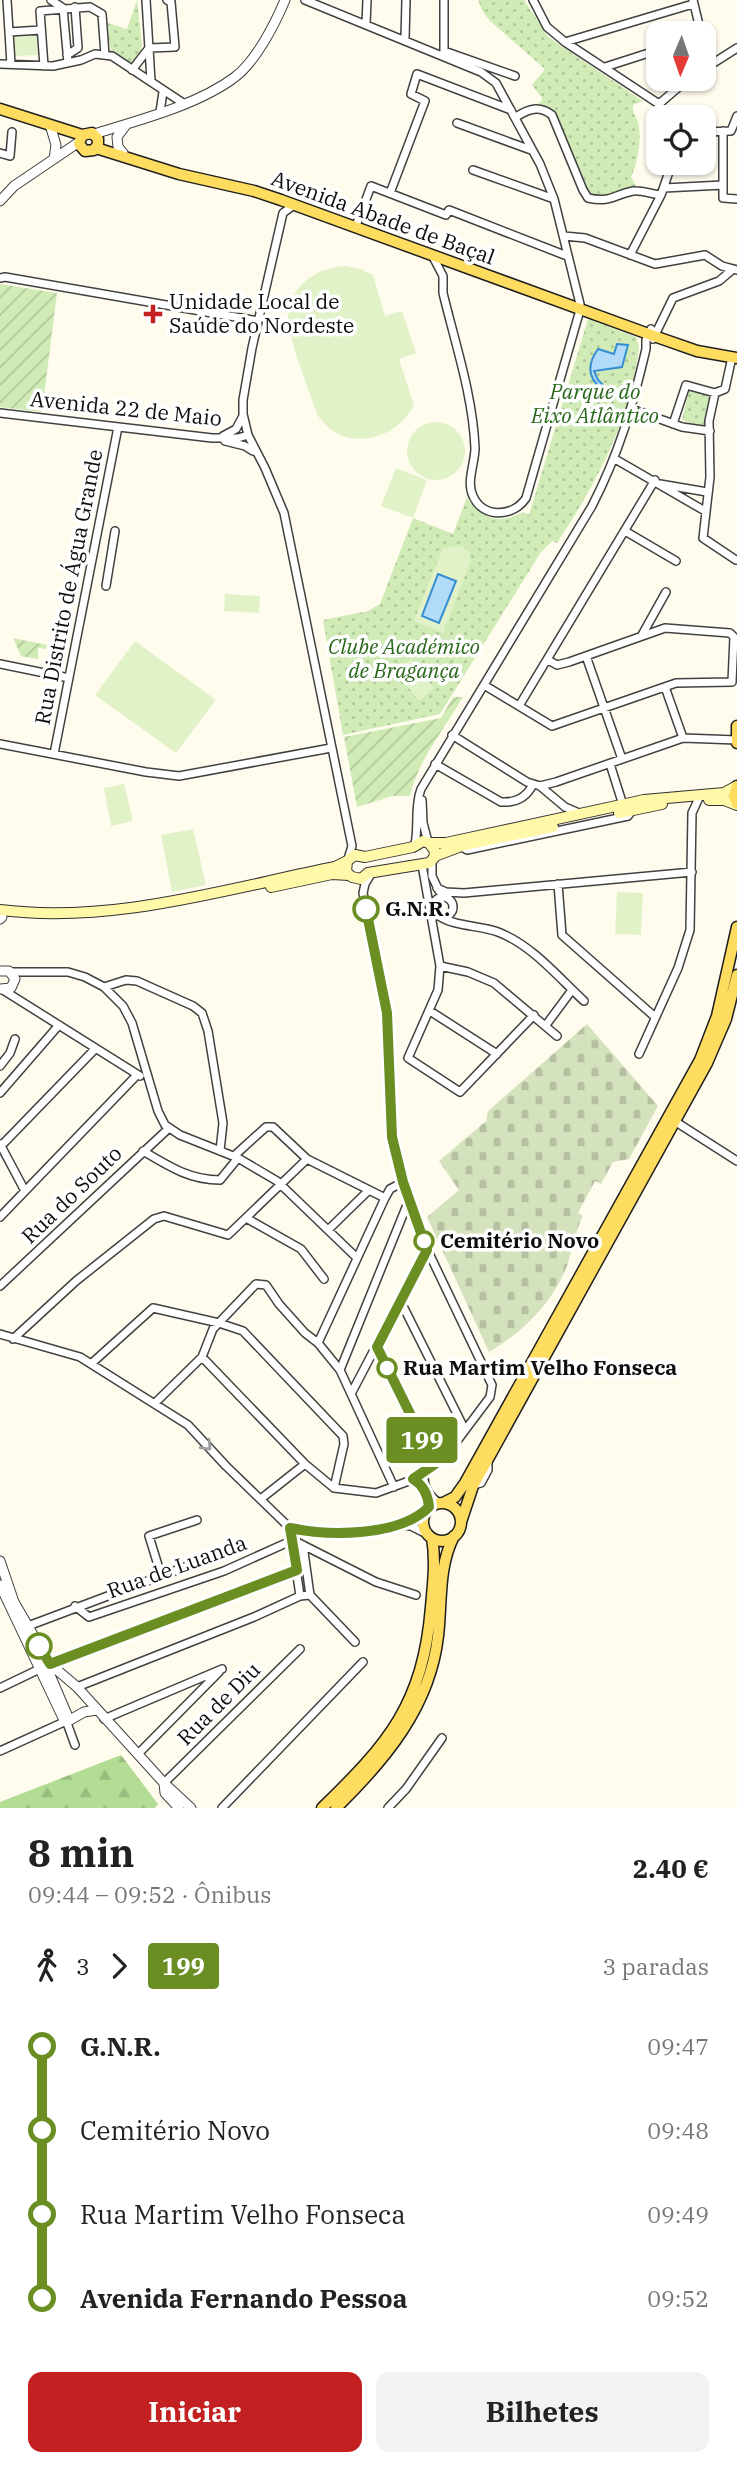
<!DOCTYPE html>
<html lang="pt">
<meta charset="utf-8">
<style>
body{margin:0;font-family:"IBM Plex Serif",serif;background:#f2f2f2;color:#222;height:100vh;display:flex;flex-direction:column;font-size:26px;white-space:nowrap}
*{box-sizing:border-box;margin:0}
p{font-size:23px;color:#767676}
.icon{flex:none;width:38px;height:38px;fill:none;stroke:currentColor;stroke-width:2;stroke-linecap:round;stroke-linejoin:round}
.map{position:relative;height:1808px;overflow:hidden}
.panel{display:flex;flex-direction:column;background:#fff;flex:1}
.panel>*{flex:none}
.badge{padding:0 14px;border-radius:5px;font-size:24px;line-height:46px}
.needle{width:46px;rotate:182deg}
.fabs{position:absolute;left:646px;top:21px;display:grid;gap:14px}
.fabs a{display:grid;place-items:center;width:70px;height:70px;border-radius:14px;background:#fff;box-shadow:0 2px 5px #0004;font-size:35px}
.map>.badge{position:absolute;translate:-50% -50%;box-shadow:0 0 0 4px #fff}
.legs{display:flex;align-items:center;gap:10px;height:77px;padding:0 28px;font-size:23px}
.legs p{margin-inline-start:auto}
.head{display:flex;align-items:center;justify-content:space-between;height:119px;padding:0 28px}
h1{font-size:38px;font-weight:700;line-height:52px}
.primary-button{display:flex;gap:14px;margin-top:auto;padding:14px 28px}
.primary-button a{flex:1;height:80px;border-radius:14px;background:#c32022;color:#fff;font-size:28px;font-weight:700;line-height:80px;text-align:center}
.primary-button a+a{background:#f2f2f2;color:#222}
ul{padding:0 28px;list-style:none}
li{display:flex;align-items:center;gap:24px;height:84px;font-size:26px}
li i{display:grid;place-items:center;width:10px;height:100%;margin:0 9px;background:currentColor}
li i::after{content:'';width:18px;height:18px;margin:-9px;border:5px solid;border-radius:50%;background:#fff}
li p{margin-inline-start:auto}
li:first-child i{background:linear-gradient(#0000 50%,currentColor 0)}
li:last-child i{background:linear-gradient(currentColor 50%,#0000 0)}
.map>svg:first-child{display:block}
</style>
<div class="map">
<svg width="737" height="1808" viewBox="0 0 737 1808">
<defs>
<pattern id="grass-dots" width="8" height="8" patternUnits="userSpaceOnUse" patternTransform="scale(1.75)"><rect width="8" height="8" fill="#d0ebb6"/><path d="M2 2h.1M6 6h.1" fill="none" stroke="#b1c89b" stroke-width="1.8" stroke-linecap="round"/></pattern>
<pattern id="forest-firs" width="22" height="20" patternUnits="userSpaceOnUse" patternTransform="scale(1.75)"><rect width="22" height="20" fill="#b3dc95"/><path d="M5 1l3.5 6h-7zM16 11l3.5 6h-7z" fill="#99bc7f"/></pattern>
<pattern id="cemetery-stones" width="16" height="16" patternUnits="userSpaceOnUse" patternTransform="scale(1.75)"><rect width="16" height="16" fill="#d5e2be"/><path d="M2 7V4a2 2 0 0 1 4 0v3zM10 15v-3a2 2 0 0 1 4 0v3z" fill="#b6c1a2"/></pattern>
<pattern id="garden-furrows" width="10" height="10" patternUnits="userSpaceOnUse" patternTransform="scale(1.75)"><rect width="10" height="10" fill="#d0ebb6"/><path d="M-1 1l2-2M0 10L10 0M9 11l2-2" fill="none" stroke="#b1c89b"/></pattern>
</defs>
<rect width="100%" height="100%" fill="#fffcee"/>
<!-- grass -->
<path fill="url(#grass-dots)" d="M137,0L142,44L141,50L130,66C108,51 109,49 108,23L127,29Z
M478,0H524L548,37L643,101L633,105C632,115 638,118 639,126C641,143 638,162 631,177L636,186L603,197L588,192L554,113L536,105L542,101V98L532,85L545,69L490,21L483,12Z
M588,319L636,337L639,346C632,418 596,484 557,543L552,541L541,552L440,714L343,735L323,620L368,611L380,604L413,518L453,534L467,497C480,519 500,525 523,512L529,515Z
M689,391H697L710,397L705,428L682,420Z"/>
<!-- forest -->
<path fill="url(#forest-firs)" d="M121,1755L158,1804L155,1808H0V1802Z"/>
<!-- cemetery -->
<path fill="url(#cemetery-stones)" d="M587,1024L658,1106L629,1159L613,1162L601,1184L595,1181L578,1213L583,1216C575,1231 573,1247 568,1263C554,1302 524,1331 489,1352L427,1217L459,1190L439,1161L486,1121L488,1111Z"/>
<!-- garden -->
<path fill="url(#garden-furrows)" d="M0,284L57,293L42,412L0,407Z
M13,638L47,645L46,649L38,648V659L21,656Z
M453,697H463C445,728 418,760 410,796H392L357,807L344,737L441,718Z"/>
<!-- pitch -->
<path fill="#e2f2c8" d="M38,34L40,55L14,56L13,35Z
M345,266L361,269L373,275L385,316L402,311L416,353L399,359L414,405C395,443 340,453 317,414C309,390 290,344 288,320C287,287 315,268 345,266Z
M407 451a29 29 0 1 1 58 0a29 29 0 1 1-58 0Z
M396,468L427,480L413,518L381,506Z
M460,546L468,550L471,560L443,633L414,621L443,548Z
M225,594L260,596L259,613L224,611Z
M135,641L216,700L176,753L95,695Z
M411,659L434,688L419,701L395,671Z
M124,784L133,821L111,826L104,788Z
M193,829L206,885L172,892L161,835Z
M617,892L643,893L641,935L615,934Z"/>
<!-- water -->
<path fill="#b1dbf8" stroke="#358ed2" stroke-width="2" d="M617,344L628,345L622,367L594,371L598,380L603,385L601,388C587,377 588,363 598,349L614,354Z
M438,574L456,581L439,623L422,616Z"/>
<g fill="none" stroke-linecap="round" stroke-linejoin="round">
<defs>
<path id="minor" d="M7,0L11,64
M51,0L63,8L68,63
M146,0L151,81
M305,0L481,72L496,83L540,164L554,199L580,304
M533,0L547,27L565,42L659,104L668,117
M693,0L701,33
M366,24L367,0
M9,32L41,30
M405,39L406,0
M704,40L711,64
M565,42L693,4
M444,51L515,76
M67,55L78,48L75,7
M444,55V0
M0,64L53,66L81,60L95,54L112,56L183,103
M44,66L40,11L90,7L102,14L105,55
M605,67L658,50
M704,69L737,48
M132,70L149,48L175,47L171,2L167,0
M659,104L688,79
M160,112L163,92
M516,117C528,109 539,105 552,115L583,190L588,198C611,203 613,195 633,191C641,190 652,194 661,195
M457,123L531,150
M723,131V198L737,199
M704,132L731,131L737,116
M0,153L10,156L12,132
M473,170L554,199
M664,188L723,185
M390,193L425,101L411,94L417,74L511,110
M294,205L283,213L252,348L243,400V414L248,435L265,468L284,513L352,846L348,859
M357,223L371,186L446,215L449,210L567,256
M564,236L585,238L655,264L705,255L722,266L737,270
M432,255L443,276V293C455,343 473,396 475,448C475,463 466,482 473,496C483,519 514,517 526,498L580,310
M630,255L661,195L672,163
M0,278L5,277L258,321
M653,339L673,298L719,281L732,270
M715,393L725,389L732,357
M632,409L682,427L710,431
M0,413L212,438H238L248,435
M673,424L686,385L715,393L709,421L710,477L703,538L736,560
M223,436L236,429L243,416
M225,441L245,446L253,451
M615,459L705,511
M660,484L707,492
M625,531L676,561
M106,586L115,531
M642,635L666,592
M586,656L622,759
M0,664L69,678
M484,685L552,726L676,683L732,682L734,637L730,633L665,628L569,662L557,665L548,660
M665,687L683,738
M519,706L655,480
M452,735L527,782L540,786L556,782L683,738L737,740
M0,744L146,772L179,776L331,748
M54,754L118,427
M435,764L501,802C516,803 527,797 533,784
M610,764L623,805
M540,786L565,807L579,813
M422,800L423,823L428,842
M415,844C419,826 414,807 421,789L592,506C620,451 632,408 646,349V340L651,329
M460,846L467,850L628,816L632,810
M432,861V876L439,891
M422,865L440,966L438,990L408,1058L460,1092L534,1015
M558,884L562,935L655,1017
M437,888L446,892L464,893L692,872
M433 907a10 10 0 1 1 20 0a10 10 0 1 1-20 0Z
M439,916C456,927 479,925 498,932C532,945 558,977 584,1001
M440,966L468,972L494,983L557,1036
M10,972H68L85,977L104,987L123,1006L132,1023L158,1111L165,1125L180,1135L238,1158L277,1181L357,1258
M104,987L126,980L137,981L193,1006L202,1013L208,1031L223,1123L220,1151
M3,990L140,1076
M430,1011L497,1054
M546,1025L572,990
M639,1054L678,968L690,930L692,813L698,800
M0,1066L10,1053L15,1039
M0,1093L59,1025
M676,1122L737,1161
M0,1144L25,1191
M1,1146L95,1049
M143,1151C168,1166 190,1180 220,1180L238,1158
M234,1156L266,1127H273L307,1159L385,1198
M0,1217L137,1075
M246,1218L301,1249L324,1279
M328,1230L369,1190
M0,1286L168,1129
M400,1300L465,1430
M0,1334L80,1357L188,1425L226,1466L290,1528L300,1596
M13,1339L76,1281L154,1219L164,1216L228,1235L307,1159
M318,1343L385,1198L390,1189L403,1182
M377,1347L434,1464
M202,1357L305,1464L334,1488L376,1493L420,1477L451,1449L490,1397L492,1385L427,1249L396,1158L390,1123L387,1013L363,893L365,884L371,874
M92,1363L153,1308L219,1323L243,1331L343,1436L344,1444L334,1488
M340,1370L409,1200
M352,1392L427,1249
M155,1403L202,1357L213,1329L256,1284L266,1285L279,1304L305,1333L318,1343L340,1370L394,1487
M424,1473C423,1485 429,1496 439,1503
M413,1479C423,1485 428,1496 429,1507
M477,1484L481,1483L488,1470V1462
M262,1498L305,1464
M399,1525L411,1526L427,1534
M290,1528C338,1538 382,1533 426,1511
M293,1540L376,1582L416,1595
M303,1545L310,1595L355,1642
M161,1575L149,1536L197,1520
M75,1606L89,1617L224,1571L293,1540
M28,1626L206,1559
M77,1687L254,1617L300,1596L310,1595
M0,1688L50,1664L297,1571
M104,1719L222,1669
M67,1723L75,1745
M0,1751L64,1722
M138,1754L219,1672
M164,1783L300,1649
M222,1808L363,1662
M388,1808L406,1789L442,1738"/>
<path id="tertiary" d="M51,128L56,145L54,159
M94,134C139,120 198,105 235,77C256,61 275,24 285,0
M123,153L118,147L117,137L126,125
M0,201L14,186L79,142
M0,919L2,917
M0,971H9L15,979L11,988L0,989
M0,1561L14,1602L50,1664L77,1687L164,1783L191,1808
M0,1585L64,1720
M50,1664V1675L68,1717
M70,1720L84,1712L97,1710
M164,1783L165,1793L179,1808"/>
<path id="secondary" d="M709,800H724L737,805
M619,813L662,804
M423,841L429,843L435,851L434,858L429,863L368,873L361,879L352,877L346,872L347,861L355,855L365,857L413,847Z
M429,843H446L644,800L724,793L737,786
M435,856L464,845L553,827
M271,887L332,874L349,875
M0,910C114,924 225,889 335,867L347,861"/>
<path id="primary" d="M0,109L82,135L92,133L98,139V144
M82,135L79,144L85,151L94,150L98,144
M96,148L179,174L254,191L281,200L654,336L697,351L737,358
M737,726V743
M737,786L734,796L737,804
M445,1502L455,1497L465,1483L700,1060L717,1016L737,927
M423 1522a19 19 0 1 1 38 0a19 19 0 1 1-38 0Z
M461,1522L473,1486L707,1063L726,1019L737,975
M322,1808C389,1743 423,1704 431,1607C433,1584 436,1561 432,1538
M336,1808C385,1760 430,1707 438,1636C442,1602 438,1567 454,1536"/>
</defs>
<!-- minor casing -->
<use href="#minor" stroke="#414141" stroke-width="10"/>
<!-- tertiary casing -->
<use href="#tertiary" stroke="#414141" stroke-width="11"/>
<!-- secondary casing -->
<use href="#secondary" stroke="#303030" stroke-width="12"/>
<!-- primary casing -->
<use href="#primary" stroke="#1f1f1f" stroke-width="13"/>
<!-- minor -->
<use href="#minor" stroke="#fff" stroke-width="7"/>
<!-- tertiary -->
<use href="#tertiary" stroke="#fff" stroke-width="9"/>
<!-- secondary -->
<use href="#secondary" stroke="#fff8a9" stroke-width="10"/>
<!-- primary -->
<use href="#primary" stroke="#fedc60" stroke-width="10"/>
</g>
<!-- one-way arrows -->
<defs><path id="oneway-chevron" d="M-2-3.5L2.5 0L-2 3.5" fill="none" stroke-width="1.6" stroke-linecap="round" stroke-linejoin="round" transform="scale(1.75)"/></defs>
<use stroke="#9f9f9f" href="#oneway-chevron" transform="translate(207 1446) rotate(47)"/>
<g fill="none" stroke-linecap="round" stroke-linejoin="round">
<defs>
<path id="line-1" d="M39,1646L50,1664L297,1570L290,1528C329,1536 399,1537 429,1507C428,1495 423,1485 413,1479L435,1464L377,1347L427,1250L403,1182L392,1137L387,1013L366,909"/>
</defs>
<!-- line-1 casing -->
<use href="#line-1" stroke="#fff" stroke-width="16"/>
<!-- line-1 -->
<use href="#line-1" stroke="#6b8e23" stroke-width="10"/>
</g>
<!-- markers -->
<path fill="#c32022" stroke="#fff" stroke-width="2.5" d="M149.5 303.5h7v7h7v7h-7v7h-7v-7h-7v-7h7z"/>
<g fill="#fff" stroke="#6b8e23" stroke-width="3.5">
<circle cx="366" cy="909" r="12"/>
<circle cx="424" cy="1241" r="9"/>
<circle cx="387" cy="1368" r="9"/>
<circle cx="39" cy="1646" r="12"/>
</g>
<g text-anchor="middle" stroke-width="7" stroke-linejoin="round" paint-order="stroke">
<!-- street labels -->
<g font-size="21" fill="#0e0e0e" stroke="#fff">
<text transform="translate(383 218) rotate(20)" y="7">Avenida Abade de Baçal</text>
<text transform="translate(126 409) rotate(6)" y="7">Avenida 22 de Maio</text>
<text transform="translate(69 587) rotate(-79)" y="7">Rua Distrito de Água Grande</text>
<text transform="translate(72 1195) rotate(-44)" y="7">Rua do Souto</text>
<text transform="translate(177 1567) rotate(-20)" y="7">Rua de Luanda</text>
<text transform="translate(219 1704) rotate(-45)" y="7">Rua de Diu</text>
</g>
<!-- poi labels -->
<g font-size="21" fill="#0e0e0e" stroke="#fff" text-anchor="start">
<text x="169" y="309">Unidade Local de<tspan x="169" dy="24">Saúde do Nordeste</tspan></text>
</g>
<!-- park labels -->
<g font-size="21" font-style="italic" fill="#29681b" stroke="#fff">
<text x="595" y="399">Parque do<tspan x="595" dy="24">Eixo Atlântico</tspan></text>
<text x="404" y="654">Clube Académico<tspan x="404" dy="24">de Bragança</tspan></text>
</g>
<!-- stop labels -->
<g font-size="21" font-weight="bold" fill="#0e0e0e" stroke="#fff" text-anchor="start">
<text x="385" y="916">G.N.R.</text>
<text x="440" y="1248">Cemitério Novo</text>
<text x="403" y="1375">Rua Martim Velho Fonseca</text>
</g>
</g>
</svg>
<div class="fabs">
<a><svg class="needle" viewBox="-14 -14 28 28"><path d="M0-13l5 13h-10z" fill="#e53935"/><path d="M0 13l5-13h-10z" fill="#767676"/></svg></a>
<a><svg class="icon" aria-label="locate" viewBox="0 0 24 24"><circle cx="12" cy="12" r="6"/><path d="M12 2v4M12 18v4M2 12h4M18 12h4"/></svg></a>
</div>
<b class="badge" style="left:422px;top:1440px;background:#6b8e23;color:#fff">199</b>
</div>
<section class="panel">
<div class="head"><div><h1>8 min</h1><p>09:44 – 09:52 · Ônibus</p></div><b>2.40 €</b></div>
<div class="legs"><svg class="icon" aria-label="walk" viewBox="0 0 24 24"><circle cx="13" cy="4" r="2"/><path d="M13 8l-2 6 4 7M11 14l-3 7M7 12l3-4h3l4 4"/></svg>3<svg class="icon" aria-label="forward" viewBox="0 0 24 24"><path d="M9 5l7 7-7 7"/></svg><b class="badge" style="background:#6b8e23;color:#fff">199</b><p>3 paradas</p></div>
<ul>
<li><i style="color:#6b8e23"></i><b>G.N.R.</b><p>09:47</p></li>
<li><i style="color:#6b8e23"></i><span>Cemitério Novo</span><p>09:48</p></li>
<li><i style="color:#6b8e23"></i><span>Rua Martim Velho Fonseca</span><p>09:49</p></li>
<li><i style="color:#6b8e23"></i><b>Avenida Fernando Pessoa</b><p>09:52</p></li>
</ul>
<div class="primary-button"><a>Iniciar</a><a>Bilhetes</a></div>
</section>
